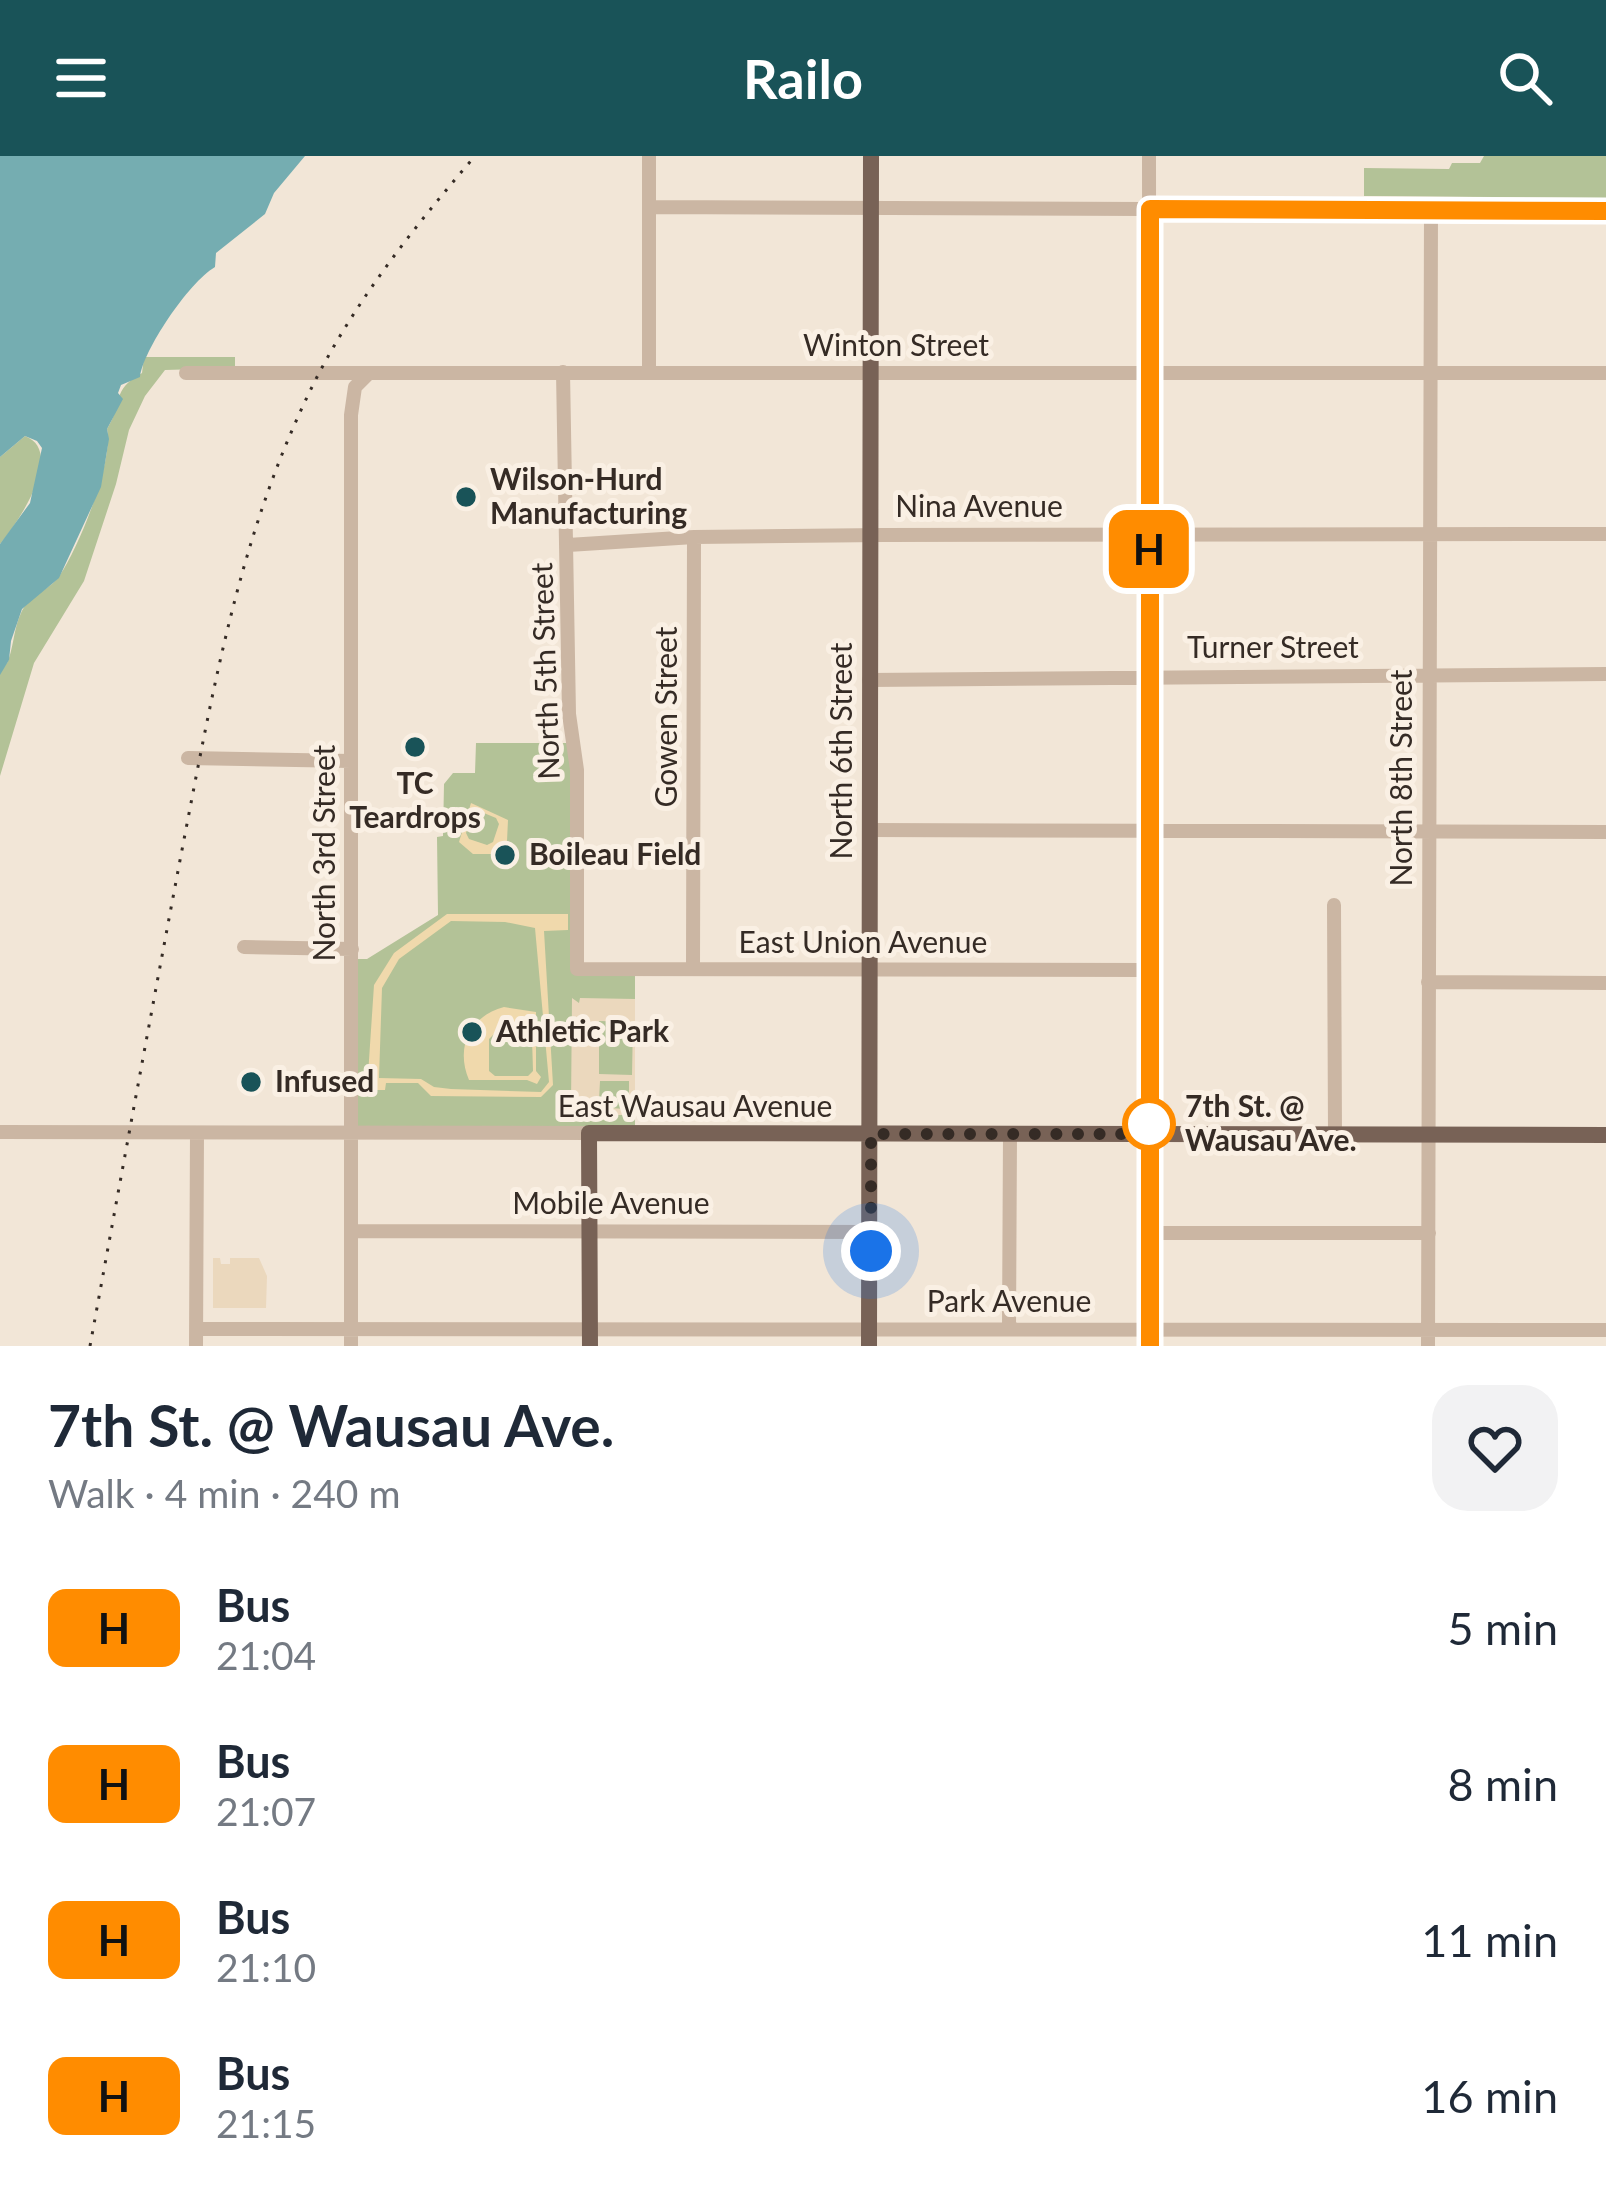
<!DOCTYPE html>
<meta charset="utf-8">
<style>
body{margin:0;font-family:Lato,sans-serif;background:#f2f2f3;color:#1f2937;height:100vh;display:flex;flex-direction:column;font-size:45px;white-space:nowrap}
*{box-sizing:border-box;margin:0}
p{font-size:39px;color:#747a83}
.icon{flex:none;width:66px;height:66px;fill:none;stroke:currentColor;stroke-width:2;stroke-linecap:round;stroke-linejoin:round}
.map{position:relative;height:1190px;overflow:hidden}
.drawer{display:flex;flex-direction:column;background:#fff;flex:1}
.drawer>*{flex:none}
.badge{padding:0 24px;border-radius:18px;font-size:42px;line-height:78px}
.you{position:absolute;width:60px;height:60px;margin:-30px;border:9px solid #fff;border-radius:50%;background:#1a73e8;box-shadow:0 0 0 18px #1a73e833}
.map>.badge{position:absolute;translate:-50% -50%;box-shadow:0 0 0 6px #fff}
.round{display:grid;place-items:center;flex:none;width:126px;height:126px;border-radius:36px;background:#f2f2f3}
.summary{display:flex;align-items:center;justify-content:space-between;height:204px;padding:0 48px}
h1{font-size:57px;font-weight:700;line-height:90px}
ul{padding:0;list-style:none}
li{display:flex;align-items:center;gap:36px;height:156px;padding:0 48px}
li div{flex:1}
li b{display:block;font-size:45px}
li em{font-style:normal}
li .badge{min-width:132px;font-weight:700;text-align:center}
header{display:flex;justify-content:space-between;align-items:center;height:156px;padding:0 48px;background:#195358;color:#fff;font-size:54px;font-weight:700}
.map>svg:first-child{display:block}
</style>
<header><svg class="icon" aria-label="menu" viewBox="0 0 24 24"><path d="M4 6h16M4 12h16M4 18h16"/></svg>Railo<svg class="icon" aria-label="search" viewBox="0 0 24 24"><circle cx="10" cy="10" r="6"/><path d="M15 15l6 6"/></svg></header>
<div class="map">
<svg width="1606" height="1190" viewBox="0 0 1606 1190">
<rect width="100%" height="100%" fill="#f2e6d7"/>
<!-- green -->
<path fill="#b3c297" d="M1484,0H1606V42L1364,40V12L1449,13L1452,7H1480Z
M144,201H235V212L165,214L145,240L129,274L116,328L84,425L34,507L0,620C0,596 0,538 0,518C2,512 8,508 9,502C14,487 14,472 21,457C29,439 49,435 60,419C79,391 114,304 107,273C124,246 110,235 142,217Z
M25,280C66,296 18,367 0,388V301Z
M476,587H574L576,813L635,814V978H353V803H367L438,759L437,681L443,680L444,628L453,617H475Z"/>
<!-- sand -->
<path fill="#f0d9ac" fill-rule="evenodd" d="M471,647L508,664L507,685L494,698H473L459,686ZM479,655L496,662L499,668L493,686L487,689L469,683L466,677L473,659Z
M447,758H568V774L544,775L553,929L541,941L431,940L418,927H386L385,934H367L374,829L394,797ZM451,765L505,766L535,772L549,926L541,936L451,933L434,931L421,923L379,922L382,832L399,803Z
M504,851L536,856V915L541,921L537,928L527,924H469C455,891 470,860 504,851ZM495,877H527L532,882L533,915L528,920H495L489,915V883Z"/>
<!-- plaza -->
<path fill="#ebd8bd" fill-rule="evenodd" d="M572,842L579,847L580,842L635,843V959H608L598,949H571ZM599,865L633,866L632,919L599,918ZM600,925H629V953L607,952L599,944Z
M213,1102H220L221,1108H230V1102H259L267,1120L266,1152H213Z"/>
<!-- water -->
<path fill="#75adb1" d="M0,0H305L274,37L265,58L216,97L215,111C188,127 143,195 140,221L121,229L118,237L123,243L107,273L109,283L101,331L59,422L22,453L11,485L9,504L0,519V388L30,347L42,292L37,285L25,280L0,301Z"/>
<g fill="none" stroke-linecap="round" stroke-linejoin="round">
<!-- minor -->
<path stroke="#cbb6a3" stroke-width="14" d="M649,0V216
M1149,0L1150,1190
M649,51L1606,55
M563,216L569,558L577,614V813L1149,814
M186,217H1606
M568,389L694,381L883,379L1606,378
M869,524L1606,518
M188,602L351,605
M869,674L1606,676
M1334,749L1335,978
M244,791L352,793
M693,813L694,381
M1428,826L1606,827
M0,976L589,977
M351,1075L871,1076
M1149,1077H1429
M196,1173L1606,1174
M1009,1173L1010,978
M196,1190L197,977
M351,1190V259L355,231L368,218
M1428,1190L1431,54"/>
<!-- major -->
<path stroke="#786256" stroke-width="16" d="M590,1190L589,977L1606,979
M869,1190L871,0"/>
<!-- rail -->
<path stroke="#352b25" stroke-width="3" stroke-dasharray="3 9" stroke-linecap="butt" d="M90,1190C120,1026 150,863 181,699C213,534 240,372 317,221C359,140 416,69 475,0"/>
</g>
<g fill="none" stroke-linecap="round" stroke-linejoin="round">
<defs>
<path id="line" d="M1150,1190V53L1606,55"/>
</defs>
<!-- line casing -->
<use href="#line" stroke="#fff" stroke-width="27"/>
<!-- line -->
<use href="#line" stroke="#ff8c00" stroke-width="18"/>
<!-- walk -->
<path stroke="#352b25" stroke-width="12" stroke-dasharray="0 21.6" d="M871,1095V978H1149V964V968"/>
</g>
<!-- markers -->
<g fill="#195358" stroke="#faf0e4" stroke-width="4.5">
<circle cx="466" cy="341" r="12"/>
<circle cx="415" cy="591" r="12"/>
<circle cx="505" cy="699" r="12"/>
<circle cx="472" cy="876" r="12"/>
<circle cx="251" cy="926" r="12"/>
</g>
<circle fill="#fff" stroke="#ff8c00" stroke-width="6" cx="1149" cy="968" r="24"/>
<g text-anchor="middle" stroke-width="10" stroke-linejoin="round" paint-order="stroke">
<!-- street labels -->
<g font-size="30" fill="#352b25" stroke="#faf0e4">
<text x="896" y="200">Winton Street</text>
<text x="979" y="361">Nina Avenue</text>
<text x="1273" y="502">Turner Street</text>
<text transform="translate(546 515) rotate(-92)" y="10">North 5th Street</text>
<text transform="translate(667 561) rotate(-90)" y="10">Gowen Street</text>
<text transform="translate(842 595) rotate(-90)" y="10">North 6th Street</text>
<text transform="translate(1402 622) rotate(-90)" y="10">North 8th Street</text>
<text transform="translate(325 697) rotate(-90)" y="10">North 3rd Street</text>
<text x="863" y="797">East Union Avenue</text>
<text x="695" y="961">East Wausau Avenue</text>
<text x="611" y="1058">Mobile Avenue</text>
<text x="1009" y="1156">Park Avenue</text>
</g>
<!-- poi labels -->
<g font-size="30" font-weight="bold" fill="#352b25" stroke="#faf0e4" text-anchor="start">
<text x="490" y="334">Wilson-Hurd<tspan x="490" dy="34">Manufacturing</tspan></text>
<text x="415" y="638" text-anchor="middle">TC<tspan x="415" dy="34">Teardrops</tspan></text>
<text x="529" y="709">Boileau Field</text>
<text x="496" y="886">Athletic Park</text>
<text x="275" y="936">Infused</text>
</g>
<!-- stop labels -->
<g font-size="30" font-weight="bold" fill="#352b25" stroke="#faf0e4" text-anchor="start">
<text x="1185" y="961">7th St. @<tspan x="1185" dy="34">Wausau Ave.</tspan></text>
</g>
</g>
</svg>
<div class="you" style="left:871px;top:1095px"></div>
<b class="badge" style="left:1149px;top:393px;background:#ff8c00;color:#111">H</b>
</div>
<section class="drawer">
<div class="summary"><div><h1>7th St. @ Wausau Ave.</h1><p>Walk · 4 min · 240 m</p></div><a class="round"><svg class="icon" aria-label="heart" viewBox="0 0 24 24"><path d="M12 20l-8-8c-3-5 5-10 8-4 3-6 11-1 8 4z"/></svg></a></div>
<ul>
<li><span class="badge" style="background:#ff8c00;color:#111">H</span><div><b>Bus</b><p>21:04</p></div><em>5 min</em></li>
<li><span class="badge" style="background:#ff8c00;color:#111">H</span><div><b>Bus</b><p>21:07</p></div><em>8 min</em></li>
<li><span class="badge" style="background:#ff8c00;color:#111">H</span><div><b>Bus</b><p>21:10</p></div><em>11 min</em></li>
<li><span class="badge" style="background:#ff8c00;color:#111">H</span><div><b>Bus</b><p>21:15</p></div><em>16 min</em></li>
</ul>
</section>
